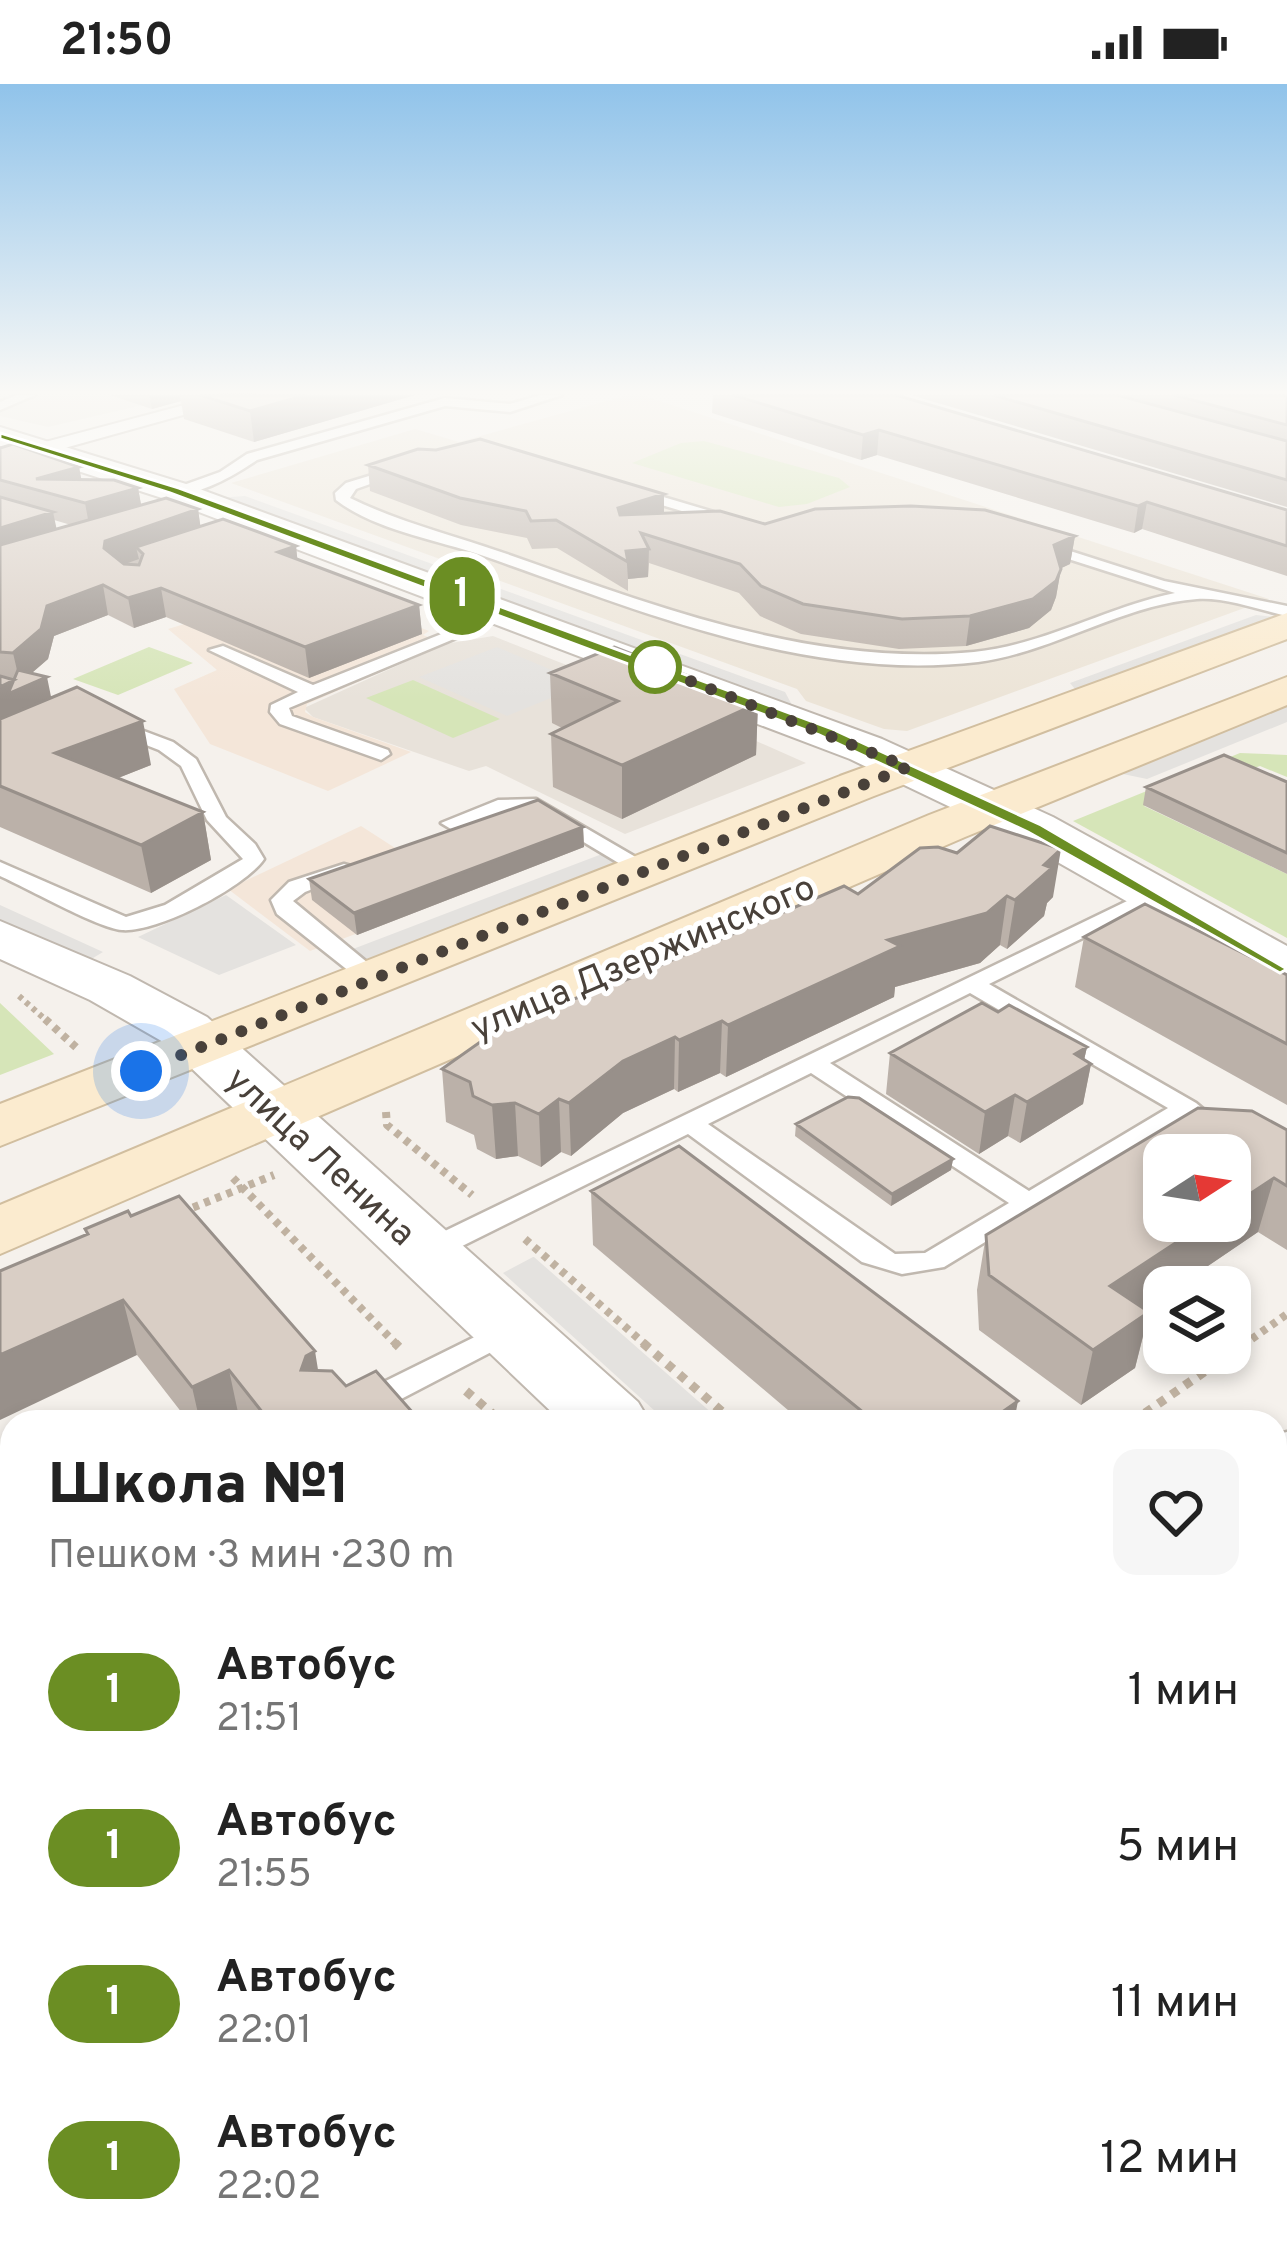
<!DOCTYPE html>
<html lang="ru">
<meta charset="utf-8">
<style>
body{margin:0;font-family:Overpass,sans-serif;background:#f6f6f6;color:#222;height:100vh;display:flex;flex-direction:column;font-size:45px;white-space:nowrap}
*{box-sizing:border-box;margin:0}
p{font-size:39px;color:#767676}
.icon{flex:none;width:66px;height:66px;fill:none;stroke:currentColor;stroke-width:2;stroke-linecap:round;stroke-linejoin:round}
.map{position:relative;flex:1;overflow:hidden}
.sheet{position:absolute;left:0px;top:1326px;width:1287px;height:852px;display:flex;flex-direction:column;background:#fff;border-radius:36px 36px 0 0;box-shadow:0 6px 18px #0003}
.sheet>*{flex:none}
.badge{padding:0 24px;border-radius:39px;font-size:42px;line-height:78px}
.needle{width:78px;rotate:78deg}
.fabs{position:absolute;left:1143px;top:1050px;display:grid;gap:24px}
.fabs a{display:grid;place-items:center;width:108px;height:108px;border-radius:24px;background:#fff;box-shadow:0 6px 18px #0003;font-size:60px}
.you{position:absolute;width:60px;height:60px;margin:-30px;border:9px solid #fff;border-radius:50%;background:#1a73e8;box-shadow:0 0 0 18px #1a73e833}
.map>.badge{position:absolute;translate:-50% -50%;box-shadow:0 0 0 6px #fff}
.round{display:grid;place-items:center;flex:none;width:126px;height:126px;border-radius:24px;background:#f6f6f6}
.overview{display:flex;align-items:center;justify-content:space-between;height:204px;padding:0 48px}
h1{font-size:57px;font-weight:800;line-height:90px}
ul{padding:0;list-style:none}
li{display:flex;align-items:center;gap:36px;height:156px;padding:0 48px}
li div{flex:1}
li b{display:block;font-size:45px}
li em{font-style:normal}
li .badge{min-width:132px;font-weight:700;text-align:center}
.status{display:flex;justify-content:space-between;align-items:center;height:84px;padding:0 60px;background:#fff;direction:ltr}
.status svg{height:33px;fill:currentColor}
.map>svg:first-child{display:block}
</style>
<div class="status"><b>21:50</b><svg viewBox="0 0 49 12"><path d="M0 12V9h3v3zM5 12V6h3v6zM10 12V3h3v9zM15 12V0h3v12zM26 1h20v11H26zM47 4h2v5h-2z"/></svg></div>
<div class="map">
<svg width="1287" height="2178" viewBox="0 0 1287 2178">
<rect width="100%" height="100%" fill="#f5f1ec"/>
<!-- residential -->
<path fill="#e8e2da" d="M0,311H186L48,343L0,332Z
M493,552L727,644L806,679L625,750L486,682L469,687L313,633L304,624L445,560Z"/>
<!-- commercial -->
<path fill="#f4e6d9" d="M302,504L334,510L429,547L423,551L445,560L307,620L305,628L313,633L411,668L328,707L210,660L174,605L217,586L168,545Z
M361,742L465,809L310,867L228,805Z"/>
<!-- education -->
<path fill="#ece4d7" d="M628,311H641L1269,515L907,647L884,645L806,617L797,605L231,399L415,345L459,358Z"/>
<!-- green -->
<path fill="#d6e5b8" d="M704,357L839,394L850,403L807,420L779,423L632,379L681,359Z
M149,563L193,579L118,611L73,595Z
M413,596L500,635L453,654L366,614Z
M1240,669L1287,671V693L1260,682L1144,722L1287,790V854L1073,737Z
M0,919L54,970L0,991Z"/>
<!-- parking -->
<path fill="#e4e2df" d="M245,412L785,608L793,623L217,414Z
M1256,531L1282,534L1080,611L1070,599Z
M497,563L585,600L507,632L419,593Z
M1287,622V638L1147,695L1118,689Z
M602,770L620,781L370,878L353,865Z
M226,811L296,861L219,891L138,853Z
M0,821L103,868L83,880L0,842Z
M533,1173H534L722,1338H667L503,1189Z
M328,2166H437L422,2178H312Z"/>
<g fill="none" stroke-linecap="round" stroke-linejoin="round">
<defs>
<path id="service" d="M17,311H35L0,326V318Z
M541,311H562L510,328L445,322L257,376C236,390 191,418 167,407L220,388L247,370L445,314L510,320Z
M395,384L407,387L356,405L350,414C399,438 452,451 504,469C655,522 811,583 974,568C1044,561 1107,523 1175,509L1034,464L1032,461L1039,457L1164,497L1287,522V532C1259,526 1225,513 1197,515C1121,521 1054,568 978,578C806,598 639,526 481,471C434,455 375,446 336,416L335,409L346,399Z
M633,404L734,434L736,437L729,441L628,411Z
M502,526L516,529L289,624L292,632L388,666L390,670L381,676L280,640L270,628L271,621L298,608L209,566L223,562L313,601Z
M112,635L173,658L196,675L226,733L255,760L264,775C245,803 157,849 122,846C98,844 27,804 0,792V778L126,833L165,821L243,775L207,736L181,682L159,666L105,645L103,641Z
M536,715L651,782L655,786L651,790H637L532,727L507,726L451,745L441,739L498,716Z
M344,780L351,782V790L305,808L293,817L380,889L384,894L380,899H364L277,830L271,816L289,798Z
M1154,804L1165,810L1162,815L989,900L1196,1019L1209,1030L1196,1038L1187,1035L944,1183L902,1190L862,1178L688,1050L436,1175L426,1177L412,1168L416,1161ZM970,909L1168,1024L1029,1107L830,979ZM811,989L1009,1119L925,1169L895,1170L708,1040Z
M509,1236L520,1239L524,1246L520,1253L357,1338H314L319,1330Z
M1287,1348V1372L1275,1375V1351Z
M223,2166H282L277,2178H218Z
M1152,2166H1205L1210,2178H1157Z"/>
<path id="pedestrian" d="M222,311H255L0,382V370Z"/>
<path id="tertiary" d="M0,343L186,400L882,655L1053,733L1287,862V902L1267,897L1017,755L850,675L162,414L0,362Z
M0,837L130,892L207,933L638,1318L650,1338H562L165,959L90,916L0,875Z
M1275,1907L1287,1912V2025L1275,2020Z"/>
<path id="secondary" d="M1287,529V555L874,712L0,1062V1020L840,692Z
M1287,593V621L965,753L0,1170V1121L929,731Z"/>
</defs>
<!-- service casing -->
<use href="#service" stroke="#c0b8af" stroke-width="5"/>
<!-- pedestrian casing -->
<use href="#pedestrian" stroke="#c0b8af" stroke-width="4"/>
<!-- tertiary casing -->
<use href="#tertiary" stroke="#c0b8af" stroke-width="4"/>
<!-- secondary casing -->
<use href="#secondary" stroke="#d1be9f" stroke-width="4"/>
<!-- path-far3 -->
<path stroke="#c0b2a1" stroke-width="6" stroke-dasharray="4.5 4.5" stroke-linecap="butt" d="M19,912L48,938"/>
<!-- path-far2 -->
<path stroke="#c0b2a1" stroke-width="8" stroke-dasharray="6 6" stroke-linecap="butt" d="M45,935L79,966
M386,1028L387,1041L472,1111
M233,1094L398,1262
M182,1128L274,1091
M525,1155L647,1262
M1242,1262L1287,1230"/>
<!-- path-far1 -->
<path stroke="#c0b2a1" stroke-width="9" stroke-dasharray="8 8" stroke-linecap="butt" d="M395,1259L399,1263
M643,1259L734,1338
M466,1307L502,1338
M1132,1338L1246,1259"/>
<!-- path -->
<path stroke="#c0b2a1" stroke-width="12" stroke-dasharray="9 9" stroke-linecap="butt" d="M1275,1815L1287,1825
M1275,2109L1287,2121"/>
<!-- service -->
<use href="#service" fill="#fff" fill-rule="evenodd"/>
<!-- pedestrian -->
<use href="#pedestrian" fill="#fff" fill-rule="evenodd"/>
<!-- tertiary -->
<use href="#tertiary" fill="#fff" fill-rule="evenodd"/>
<!-- secondary -->
<use href="#secondary" fill="#fbebcf" fill-rule="evenodd"/>
</g>
<!-- wall -->
<path fill="#bbb1a9" fill-rule="evenodd" d="M110,311H415L254,358L184,335L181,317L152,325Z
M713,311H896L1287,426V492L1142,445L1134,449L877,371L861,376L712,329Z
M911,311H1287V423Z
M0,364L79,383L81,395L138,404L141,421L198,425L200,442L296,462L297,475L419,521L422,550L309,594L166,533L134,544L108,531L54,552L48,575L32,589L51,614L151,681L118,694L203,728L211,776L151,809L0,743ZM54,436L71,441L56,445Z
M368,381L664,410V429L765,440L1075,452L1070,480L1061,484L1056,513L1051,526L1029,544L966,562L899,565L801,550L760,532L739,509L649,479L648,493L628,495V507L557,464L532,465L527,454L461,441L370,407Z
M550,589L758,619L756,671L622,735L553,703L551,650L562,644L552,639Z
M1287,698V790L1143,721L1146,703Z
M583,743L584,763L357,851L312,816L309,795Z
M858,810L1053,813L1047,819L1044,832L1007,865L1000,861L980,879L895,903L894,913L726,993L720,989L678,1008L674,1005L623,1029L571,1072L561,1068L541,1083L518,1072L496,1075L477,1065L474,1051L446,1038L442,985L621,898Z
M1084,853L1287,891V1021L1075,903Z
M998,928L1087,963L1084,976L1091,980L1083,1020L1020,1059L1008,1052L979,1070L886,1010L890,969Z
M796,1040L953,1075L951,1086L891,1122L795,1052Z
M1287,1046V1166L1258,1148L1177,1203H1164V1212L1144,1225L1149,1228L1135,1284L1081,1321L979,1246L977,1206L986,1151Z
M591,1107L1014,1338H802L593,1161Z
M131,1132L318,1286L346,1302L421,1338H189L137,1271L86,1151L85,1145Z
M1275,1435L1287,1438V1680L1275,1669Z"/>
<!-- shaded-wall -->
<path fill="#98908a" d="M149,311H180L181,317L152,325Z
M306,311H415L254,358L250,327Z
M879,346L877,371L861,376L863,351Z
M79,383L84,409L36,395Z
M138,404L143,431L90,446L85,419Z
M664,410V437L619,451L618,424Z
M1147,418L1142,445L1134,449L1138,422Z
M198,425L202,453L143,470L136,463L139,475L111,485L104,464L105,457Z
M53,428L59,456L0,473V444Z
M1075,452L1070,480L1049,490L1054,461Z
M296,462L299,491L278,468Z
M649,465L648,493L628,495L626,467Z
M1061,485L1056,513L1051,526L1029,544L966,562L970,532Z
M103,501L108,531L54,552L48,575L20,599L13,569L47,522Z
M161,504L166,533L134,544L128,514Z
M419,521L422,550L309,594L305,563Z
M47,593L56,637L0,639V603L14,596Z
M758,619L756,671L622,735V681Z
M143,637L151,681L65,715L55,669Z
M203,728L211,776L151,809L141,761Z
M583,743L584,763L357,851L354,829Z
M1061,765L1053,813L1047,819L1044,832L1007,865L1015,816L1044,781Z
M1007,812L1000,861L980,879L895,903L894,913L726,993L728,941L888,856Z
M722,937L720,989L678,1008L679,956Z
M675,953L674,1005L623,1029L571,1072L569,1019L623,977Z
M1087,963L1082,985L1091,980L1083,1020L1020,1059L1027,1018L1075,970Z
M1015,1011L1008,1052L979,1070L985,1028Z
M559,1015L561,1068L541,1083L539,1030Z
M515,1019L518,1072L496,1075L492,1021Z
M953,1075L951,1086L891,1122L892,1110Z
M1274,1094L1258,1148L1177,1203H1164V1212L1097,1257L1110,1202L1209,1137H1230V1123Z
M123,1216L137,1271L0,1336V1271Z
M1149,1228L1135,1284L1081,1321L1093,1266Z
M315,1267L324,1323L301,1286L306,1272Z
M229,1286L240,1338H200L192,1303Z
M1018,1317L1014,1338H988Z"/>
<!-- building -->
<path fill="#d9cec5" stroke="#98908a" stroke-width="3" d="M200,311H306L250,327Z
M733,311H896L1287,426V462L1147,418L1138,422L879,346L863,351Z
M993,311H1117L1287,357V396Z
M1174,311H1284L1287,312V341Z
M480,355L664,410L618,424L620,431L720,427L765,440L815,425L911,422L985,426L1075,452L1054,461L1061,485L1056,497L1033,515L970,532L902,535L803,520L761,502L740,480L641,449L649,465L626,467L628,478L556,436L531,437L526,427L460,414L368,381L418,365L436,366Z
M13,360L79,383L36,395L114,396L138,404L85,419L0,396V364Z
M0,413L53,428L0,444Z
M166,414L198,425L105,457L104,464L124,480L139,481L143,470L136,463L223,435L296,462L278,468L419,521L305,563L161,504L128,514L103,501L47,522L41,545L13,569L0,568V461Z
M614,563L758,619L622,681L551,650L618,617L550,589Z
M18,586L47,593L8,610Z
M0,592L14,596L0,603Z
M77,603L143,637L55,669L203,728L141,761L0,702V635Z
M1224,671L1287,698V769L1146,703Z
M538,716L583,743L354,829L309,795Z
M990,742L1061,765L1044,781L1052,784L1015,816L1007,812L987,829L888,856L900,862L728,941L722,937L679,956L675,953L623,977L569,1019L559,1015L539,1030L515,1019L492,1021L473,1012L470,998L442,985L507,939L621,898L844,802L858,810L920,764L938,763L957,769Z
M1145,820L1287,891V960L1084,853Z
M982,919L998,928L1009,921L1087,963L1075,970L1091,980L1027,1018L1015,1011L985,1028L890,969Z
M848,1013L859,1014L953,1075L892,1110L796,1040Z
M1198,1024L1252,1027L1287,1046V1102L1274,1094L1230,1123V1071H1164V1137H1209L1110,1202L1149,1228L1093,1266L989,1191L986,1151Z
M679,1062L1018,1317L988,1338H875L591,1107Z
M179,1112L315,1267L306,1272L301,1286L332,1287L346,1302L376,1287L421,1338H270L229,1286L192,1303L123,1216L0,1271V1187L88,1150L85,1145L128,1127L131,1132Z
M1275,1435L1287,1438V1605L1275,1596Z
M12,1814V2083L8,2086L0,2069V1822Z"/>
<!-- sky -->
<linearGradient id="sky" x2="0" y2="1"><stop stop-color="#90c3ea"/><stop offset="0.5" stop-color="#faf9f6"/><stop offset="1" stop-color="#faf9f6" stop-opacity="0"/></linearGradient>
<rect width="1287" height="616" fill="url(#sky)"/>
<!-- line -->
<path fill="#6b8e23" stroke="#fff" stroke-width="3" d="M0,349L179,404L830,644L1041,741L1287,885L1280,889L1028,748L819,651L170,409L0,355Z"/>
<g fill="none" stroke-linecap="round" stroke-linejoin="round">
<!-- walk -->
<path stroke="#49413a" stroke-width="12" stroke-dasharray="0 21.6" d="M141,987L908,683L655,583"/>
</g>
<!-- markers -->
<circle fill="#fff" stroke="#6b8e23" stroke-width="6" cx="655" cy="583" r="24"/>
<g text-anchor="middle" stroke-width="10" stroke-linejoin="round" paint-order="stroke">
<!-- street labels -->
<g font-size="36" fill="#49413a" stroke="#fff">
<text transform="translate(642 872) rotate(-23)" y="13">улица Дзержинского</text>
<text transform="translate(322 1071) rotate(43)" y="13">улица Ленина</text>
</g>
</g>
</svg>
<div class="fabs">
<a><svg class="needle" viewBox="-14 -14 28 28"><path d="M0-13l5 13h-10z" fill="#e53935"/><path d="M0 13l5-13h-10z" fill="#767676"/></svg></a>
<a><svg class="icon" aria-label="layers" viewBox="0 0 24 24"><path d="M12 4l9 5-9 5-9-5zM3 14l9 5 9-5"/></svg></a>
</div>
<div class="you" style="left:141px;top:987px"></div>
<b class="badge" style="left:462px;top:512px;background:#6b8e23;color:#fff">1</b>
<section class="sheet">
<div class="overview"><div><h1>Школа №1</h1><p>Пешком · 3 мин · 230 m</p></div><a class="round"><svg class="icon" aria-label="heart" viewBox="0 0 24 24"><path d="M12 20l-8-8c-3-5 5-10 8-4 3-6 11-1 8 4z"/></svg></a></div>
<ul>
<li><span class="badge" style="background:#6b8e23;color:#fff">1</span><div><b>Автобус</b><p>21:51</p></div><em>1 мин</em></li>
<li><span class="badge" style="background:#6b8e23;color:#fff">1</span><div><b>Автобус</b><p>21:55</p></div><em>5 мин</em></li>
<li><span class="badge" style="background:#6b8e23;color:#fff">1</span><div><b>Автобус</b><p>22:01</p></div><em>11 мин</em></li>
<li><span class="badge" style="background:#6b8e23;color:#fff">1</span><div><b>Автобус</b><p>22:02</p></div><em>12 мин</em></li>
</ul>
</section>
</div>
